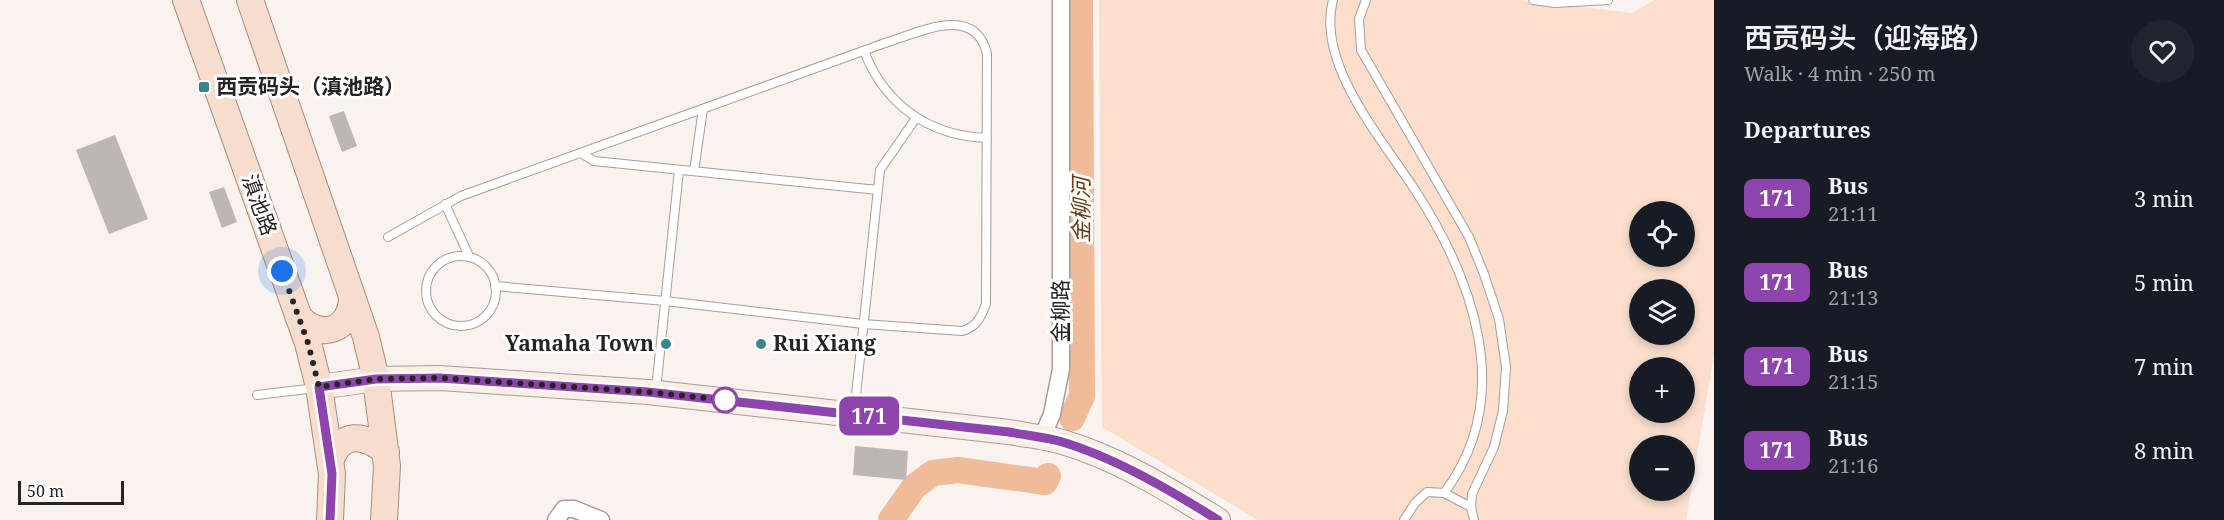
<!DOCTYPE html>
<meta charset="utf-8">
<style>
body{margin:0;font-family:"Noto Serif","Noto Sans SC",serif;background:#20242c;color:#f1f3f6;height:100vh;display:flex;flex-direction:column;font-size:22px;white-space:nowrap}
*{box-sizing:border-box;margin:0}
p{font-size:20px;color:#9ea1a6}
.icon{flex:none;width:33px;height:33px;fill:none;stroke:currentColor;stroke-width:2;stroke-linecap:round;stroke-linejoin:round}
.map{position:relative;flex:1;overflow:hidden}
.drawer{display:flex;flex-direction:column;background:#171b24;width:510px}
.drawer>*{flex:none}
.badge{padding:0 12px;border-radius:9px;font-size:21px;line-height:39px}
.tools{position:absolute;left:1629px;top:201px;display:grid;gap:12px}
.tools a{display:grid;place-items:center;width:66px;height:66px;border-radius:50%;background:#171b24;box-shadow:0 3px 9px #0003;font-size:30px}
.scale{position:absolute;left:18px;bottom:15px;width:106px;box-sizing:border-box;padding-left:6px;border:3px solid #262322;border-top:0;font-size:16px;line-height:21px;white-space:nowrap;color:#262322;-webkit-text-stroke:4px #fff;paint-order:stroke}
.you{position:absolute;width:30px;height:30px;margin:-15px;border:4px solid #fff;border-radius:50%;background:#1a73e8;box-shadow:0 0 0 9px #1a73e833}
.map>.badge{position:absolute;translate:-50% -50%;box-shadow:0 0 0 3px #fff}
h2{padding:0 30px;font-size:22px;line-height:54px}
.round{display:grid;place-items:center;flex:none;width:63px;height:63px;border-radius:32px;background:#20242c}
.headline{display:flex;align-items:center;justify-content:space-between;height:102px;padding:0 30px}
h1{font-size:28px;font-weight:600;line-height:45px}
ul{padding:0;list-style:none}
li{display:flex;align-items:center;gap:18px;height:84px;padding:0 30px}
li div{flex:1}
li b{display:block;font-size:22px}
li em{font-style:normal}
li .badge{min-width:66px;font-weight:700;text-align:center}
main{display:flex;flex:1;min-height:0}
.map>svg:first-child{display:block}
</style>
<main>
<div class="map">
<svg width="1714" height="520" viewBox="0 0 1714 520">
<rect width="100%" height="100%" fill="#f9f2ee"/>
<!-- green -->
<path fill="#fbdecc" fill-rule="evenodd" d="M1099,0H1521L1633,13L1654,0H1714V354L1686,520H1258L1102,427ZM1640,212H1684V256H1640ZM1640,290H1684V334H1640ZM1640,368H1684V412H1640ZM1640,446H1684V490H1640Z"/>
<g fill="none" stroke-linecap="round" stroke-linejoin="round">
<!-- river -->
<path stroke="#f0bb99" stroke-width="26" d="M1072,418L1082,396L1080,0
M891,520L914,487L933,473L958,470L1045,482L1048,476"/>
</g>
<!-- building -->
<path fill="#bdb7b3" d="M344,111L357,146L342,152L329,116Z
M115,135L148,219L109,234L76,150Z
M224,187L237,222L222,228L209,192Z
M855,446L908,451L906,480L853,475Z"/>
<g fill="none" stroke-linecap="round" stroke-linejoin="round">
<defs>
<path id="lane" d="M1333,0C1316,63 1381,138 1413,187C1473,278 1517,396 1444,493
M1366,0L1359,19L1361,50L1469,237L1484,274L1499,319L1506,367L1503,411L1494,447L1472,494L1471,507L1474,520
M1533,0L1555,3L1608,0
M864,51C885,105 929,136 987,138
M581,153L594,161L878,190
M694,171L703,109
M445,204L469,256
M388,237L461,196L885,43C918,33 975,3 987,54L986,304C981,317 977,327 962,331L863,324L665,301L495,286
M426 291a35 35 0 1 1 70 0a35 35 0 1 1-70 0Z
M656,390L679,170
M257,395L316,388
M854,414L880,170L916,118
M1404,520L1415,503L1427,492L1444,493L1471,507"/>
<path id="street" d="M1042,438L1052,414L1061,369V0
M556,520L564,509H574L601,520"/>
<path id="secondary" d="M319,387L376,379L440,378L648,392L1009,432C1025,435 1043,437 1059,441C1116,457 1169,490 1218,520"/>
<path id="primary" d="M186,0L308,343L319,387L332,474L330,520
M250,0L366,337L376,379L387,466L384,520
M298,316C320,342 352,330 352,297
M330,462C340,430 365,434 386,452"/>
</defs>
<!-- lane casing -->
<use href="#lane" stroke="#a59e9b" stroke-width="10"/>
<!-- street casing -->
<use href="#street" stroke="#a59e9b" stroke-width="19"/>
<!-- secondary casing -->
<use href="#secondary" stroke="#a59e9b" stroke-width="26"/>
<!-- primary casing -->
<use href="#primary" stroke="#aa8d7b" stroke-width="28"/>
<!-- lane -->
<use href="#lane" stroke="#fff" stroke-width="8"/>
<!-- street -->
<use href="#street" stroke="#fff" stroke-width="16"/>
<!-- secondary -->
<use href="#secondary" stroke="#fbeee6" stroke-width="24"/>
<!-- primary -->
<use href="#primary" stroke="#f7ddcd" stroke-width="26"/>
</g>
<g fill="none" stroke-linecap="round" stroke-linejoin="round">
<defs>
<path id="line" d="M330,520L332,474L319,387L376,379L440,378L648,392L1009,432C1025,435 1043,437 1059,441C1114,457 1170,490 1218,520"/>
</defs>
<!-- line casing -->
<use href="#line" stroke="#fff" stroke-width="14"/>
<!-- line -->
<use href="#line" stroke="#8e44ad" stroke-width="9"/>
<!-- walk -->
<path stroke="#262322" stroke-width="6" stroke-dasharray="0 10.8" d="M282,271L308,343L319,387L376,379L440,378L648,392L725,400"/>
</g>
<!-- markers -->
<g fill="#3c848b" stroke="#fff" stroke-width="2">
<rect x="198" y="81" width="12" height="12" rx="3"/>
<circle cx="666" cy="344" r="6"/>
<circle cx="761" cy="344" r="6"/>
</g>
<circle fill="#fff" stroke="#8e44ad" stroke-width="3" cx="725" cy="400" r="12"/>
<g text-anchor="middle" stroke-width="6" stroke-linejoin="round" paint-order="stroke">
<!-- poi labels -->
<g font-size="21" font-weight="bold" fill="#262322" stroke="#fff" text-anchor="start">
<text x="216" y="94">西贡码头（滇池路）</text>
<text x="654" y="351" text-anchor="end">Yamaha Town</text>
<text x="773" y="351">Rui Xiang</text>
</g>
<!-- street labels -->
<g font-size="21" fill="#262322" stroke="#fff">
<text transform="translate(259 205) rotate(70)" y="7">滇池路</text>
<text transform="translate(1061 311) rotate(-90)" y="7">金柳路</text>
</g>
<!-- water labels -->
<g font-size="22" font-style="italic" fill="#6a3914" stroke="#fff">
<text transform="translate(1081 210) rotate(-90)" y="8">金柳河</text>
</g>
</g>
</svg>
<div class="tools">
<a><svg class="icon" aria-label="locate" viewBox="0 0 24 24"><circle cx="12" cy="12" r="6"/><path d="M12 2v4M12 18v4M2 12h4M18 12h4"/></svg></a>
<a><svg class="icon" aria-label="layers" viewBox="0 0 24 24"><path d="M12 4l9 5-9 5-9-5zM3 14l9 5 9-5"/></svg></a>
<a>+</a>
<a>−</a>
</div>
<div class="scale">50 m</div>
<div class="you" style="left:282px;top:271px"></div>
<b class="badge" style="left:869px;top:416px;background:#8e44ad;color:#fff">171</b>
</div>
<section class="drawer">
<div class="headline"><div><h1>西贡码头（迎海路）</h1><p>Walk · 4 min · 250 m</p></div><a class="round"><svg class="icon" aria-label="heart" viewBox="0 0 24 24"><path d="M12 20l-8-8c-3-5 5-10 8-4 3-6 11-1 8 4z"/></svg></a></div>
<h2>Departures</h2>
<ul>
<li><span class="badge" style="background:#8e44ad;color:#fff">171</span><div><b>Bus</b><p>21:11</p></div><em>3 min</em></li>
<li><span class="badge" style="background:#8e44ad;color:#fff">171</span><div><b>Bus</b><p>21:13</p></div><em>5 min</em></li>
<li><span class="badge" style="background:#8e44ad;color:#fff">171</span><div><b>Bus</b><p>21:15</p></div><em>7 min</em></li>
<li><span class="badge" style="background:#8e44ad;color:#fff">171</span><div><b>Bus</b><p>21:16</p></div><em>8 min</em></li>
</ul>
</section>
</main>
